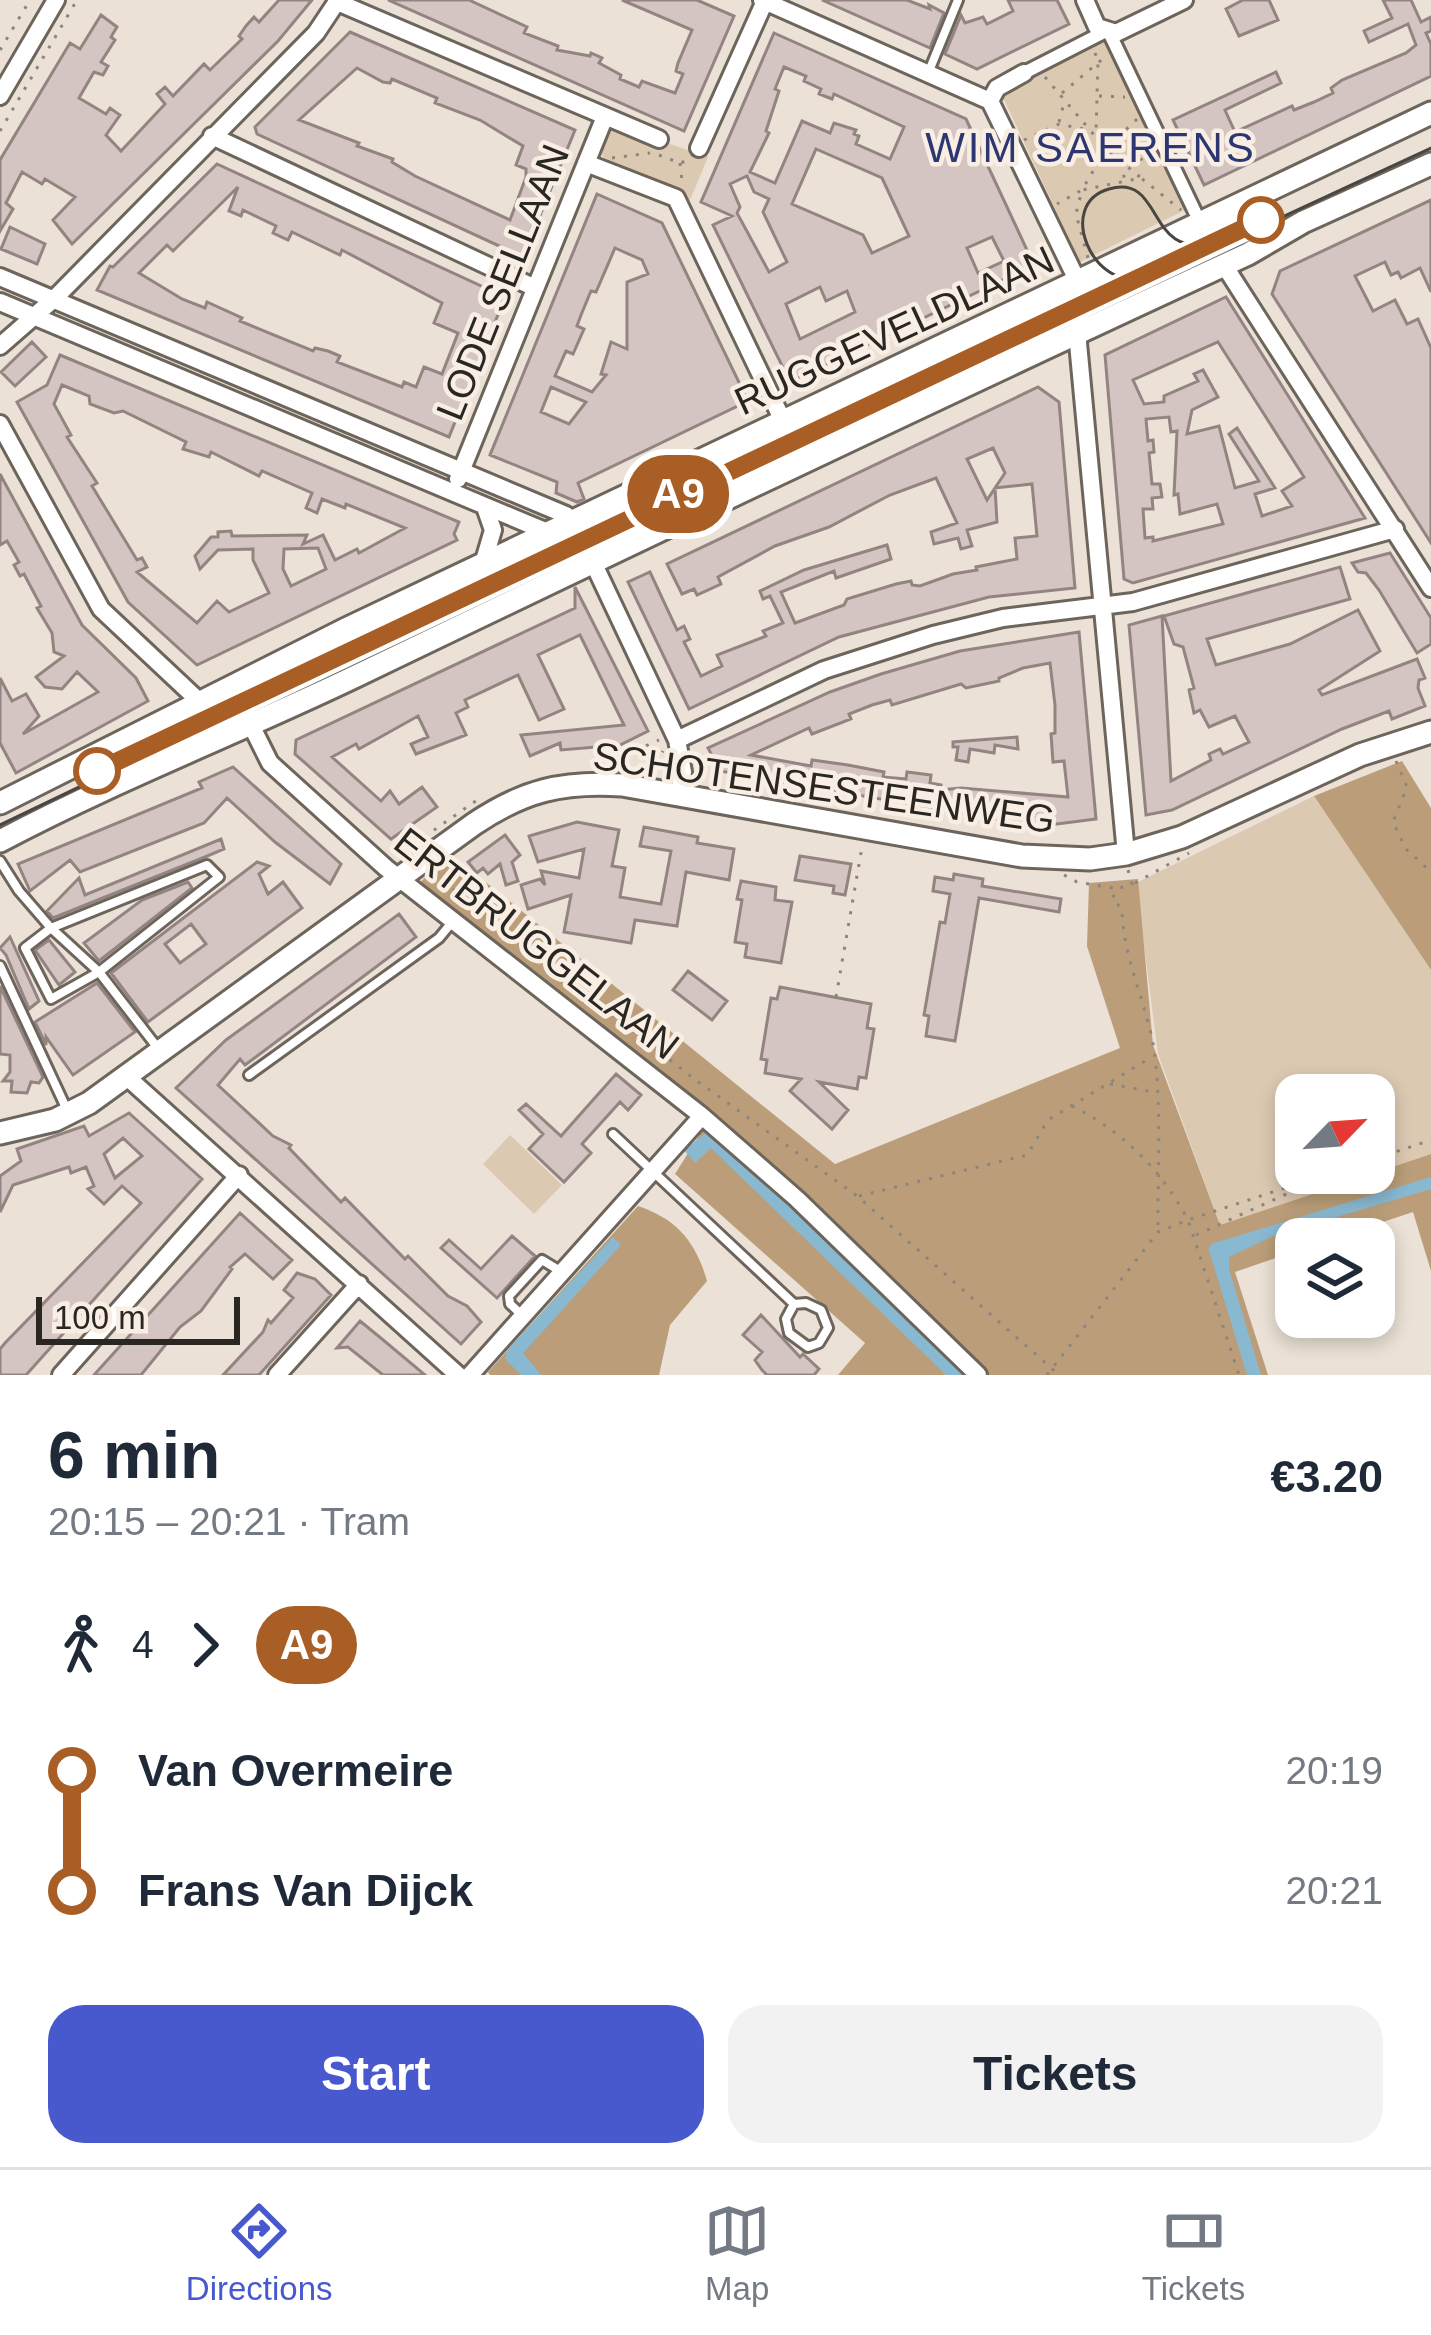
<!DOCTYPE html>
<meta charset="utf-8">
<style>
body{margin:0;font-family:Arial,sans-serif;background:#f2f2f3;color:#1f2937;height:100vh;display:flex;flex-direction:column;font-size:45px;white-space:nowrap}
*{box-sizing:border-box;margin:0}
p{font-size:39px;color:#747a83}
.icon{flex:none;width:66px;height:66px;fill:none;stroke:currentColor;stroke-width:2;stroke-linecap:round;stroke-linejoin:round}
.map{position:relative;height:1375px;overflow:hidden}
.side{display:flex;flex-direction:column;background:#fff;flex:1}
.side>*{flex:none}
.badge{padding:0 24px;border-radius:39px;font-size:42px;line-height:78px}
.needle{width:78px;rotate:65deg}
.tools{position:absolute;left:1275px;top:1074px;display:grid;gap:24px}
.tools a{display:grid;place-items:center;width:120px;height:120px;border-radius:24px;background:#fff;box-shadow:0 6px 18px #0003;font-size:60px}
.scale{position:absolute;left:36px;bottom:30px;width:204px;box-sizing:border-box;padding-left:12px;border:6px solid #2a2723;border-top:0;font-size:33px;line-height:42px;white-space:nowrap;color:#2a2723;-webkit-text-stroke:9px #f8eee3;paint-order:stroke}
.map>.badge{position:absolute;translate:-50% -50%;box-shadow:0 0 0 6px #fff}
.legs{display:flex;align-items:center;gap:18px;height:132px;padding:0 48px;font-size:39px}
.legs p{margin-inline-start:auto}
.headline{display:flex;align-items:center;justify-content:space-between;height:204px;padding:0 48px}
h1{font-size:66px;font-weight:600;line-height:90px}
.primary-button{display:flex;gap:24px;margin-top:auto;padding:24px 48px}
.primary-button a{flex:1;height:138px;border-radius:36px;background:#4858cd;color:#fff;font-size:48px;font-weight:600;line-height:138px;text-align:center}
.primary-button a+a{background:#f2f2f3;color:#1f2937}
ul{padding:0 48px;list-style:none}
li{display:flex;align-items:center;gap:42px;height:120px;font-size:45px}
li i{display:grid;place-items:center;width:18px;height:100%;margin:0 15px;background:currentColor}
li i::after{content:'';width:30px;height:30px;margin:-15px;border:9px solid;border-radius:50%;background:#fff}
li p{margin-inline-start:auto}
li:first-child i{background:linear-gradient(#0000 50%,currentColor 0)}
li:last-child i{background:linear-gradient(currentColor 50%,#0000 0)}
.menu{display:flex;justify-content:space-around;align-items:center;height:168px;border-top:3px solid #e0e1e3;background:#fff;font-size:33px;color:#747a83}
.menu a{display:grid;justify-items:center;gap:6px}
.menu .on{color:#4858cd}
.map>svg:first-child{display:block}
</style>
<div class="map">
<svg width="1431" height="1375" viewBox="0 0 1431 1375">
<rect width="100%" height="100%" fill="#ebe1d6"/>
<!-- green -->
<path fill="#dcc9b2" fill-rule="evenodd" d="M1107,39L1189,208L1080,262L1000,91Z
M612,124L708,157L690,200L603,157L601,149Z
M1314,796L1431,970V1154L1220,1225L1158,1054L1136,883ZM1296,1095H1374V1173H1296Z
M510,1135L562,1185L534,1214L483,1164Z"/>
<!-- forest -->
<path fill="#bb9e79" d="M1402,761L1431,808V970L1314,796Z
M451,854L835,1164L1120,1048L1087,946L1089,883L1138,879L1153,1045L1220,1225L1431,1154V1271L1413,1212L1332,1239H1296V1251L1235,1272L1268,1375H838L865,1343L675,1174L710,1118L417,885Z
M638,1206C677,1219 696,1242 707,1281L670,1325L659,1375H490L488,1372Z"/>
<!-- water -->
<path fill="#89b9d1" d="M709,1130L715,1133L969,1375H946L711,1148L695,1163L684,1150Z
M1431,1177V1189L1273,1236L1229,1257V1269L1261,1375H1247L1209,1250L1211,1244Z
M613,1237L621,1245L523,1353L541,1375H521L505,1359L508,1349Z"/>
<!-- building -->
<path fill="#d4c4c2" stroke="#938482" stroke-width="3" fill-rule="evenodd" d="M279,0H312L278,41L72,244L53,220L75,197L45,179L42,184L22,172L6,203L13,209L0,231V160L70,43L80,49L101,15L117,27L111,37L115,40L101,62L108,66L103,75L94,72L79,98L106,114L110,108L120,115L106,135L121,151L165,104L157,94L165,87L173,96L204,64L210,70L242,39L239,36L246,26L254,17L259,22Z
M388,0H469L527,27L524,33L558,46L557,50L590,56L591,53L602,58L599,63L621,75L620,79L639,87L642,81L675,93L683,74L676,71L678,63L692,30L622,0H697L734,16L684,131Z
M822,0H907L930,9L929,5L944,13L930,48Z
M1008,0H1057L1069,24L977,69L945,54L961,15L965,23L983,17L987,24L1013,11Z
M1243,0H1269L1278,20L1239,36L1226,9Z
M1383,0H1411L1421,22L1431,17V31L1426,33L1431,44V76L1204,185L1173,120L1276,72L1281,83L1225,110L1235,132L1292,106L1294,110L1314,102L1333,93L1331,88L1342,80L1406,53L1416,45L1408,24L1369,42L1364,31L1392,18Z
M350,32L575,130L523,257L257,134L255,127ZM357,68L383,82L390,83L392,79L437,98L435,103L480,120L523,146L516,165L526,169V177L510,220L415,176L392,162L393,159L357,146L359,143L299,120Z
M774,33L966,119L1034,265L790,382L713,225L732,216L701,202ZM784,67L806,76L804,81L821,89L819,94L832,99L834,94L904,127L890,159L856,144L859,136L854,134L856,130L834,123L830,133L802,121L775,183L750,172L769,133L766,131L779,91L775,89ZM816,149L882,178L909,236L872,253L863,235L792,204ZM747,176L754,192L769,199L763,212L787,262L769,272L737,213L740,207L730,184ZM992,237L1004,261L978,273L967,248ZM820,287L826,301L847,291L855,312L800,339L786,304Z
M217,164L505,297L449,437L97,290L110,266L113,267ZM238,187L229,211L241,216L243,210L276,226L273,233L288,240L292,232L340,255L342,250L442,303L434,323L458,333L442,374L424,367L416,387L404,382L402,387L337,362L340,356L328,351L315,348L313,351L240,321L242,318L207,302L205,308L182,299L139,273L167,245L173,251Z
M597,194L662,223L748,401L578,483L584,499L577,502L556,493L557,482L490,455ZM615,248L642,260L648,274L627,282V349L611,342L601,374L606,375L592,392L555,376L566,351L573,354L584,329L577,326L581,315L591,291L596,292ZM551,387L586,402L569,424L541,412Z
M1431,200V292L1420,268L1401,278L1398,272L1391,275L1385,262L1355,276L1373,311L1395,300L1407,324L1418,319L1431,348V543L1272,294L1280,271Z
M10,227L45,244L37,264L1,249Z
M1226,297L1365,518L1133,583L1124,579L1105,355ZM1218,342L1304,477L1282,491L1292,506L1262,516L1255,494L1275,488L1237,428L1229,434L1259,481L1235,488L1219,426L1187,434L1192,410L1218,397L1203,370L1194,374L1198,381L1164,396V402L1144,404L1133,380ZM1169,417L1171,432L1177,431L1174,495L1178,494L1180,514L1217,504L1223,524L1153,541V537L1145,538L1143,509H1153L1152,498L1162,497L1160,484H1152L1149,453L1154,452L1153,440L1148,441L1146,419Z
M32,342L46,357L15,386L1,372Z
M60,355L459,522L454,534L457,540L197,665L128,602L17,402L47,385ZM62,385L89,396L90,404L114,413L123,411L186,442L183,449L209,457L211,452L259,476L262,471L312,493L306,508L317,513L322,499L345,508L346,504L405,528L359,553L357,549L335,560L323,535L303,544L307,535L232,536L231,531L218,532V537H211L195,556L200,569L218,550L253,549V560L269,593L229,612L217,601L197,623L137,572L147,567L142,558L137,560L92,486L97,483L67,437L71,435L54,404ZM318,548L326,569L291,586L283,569L284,549Z
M1038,387L1059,402L1075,588L989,597L839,637L689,709L628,582L650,572L677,630L684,626L690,639L684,642L701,676L722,666L717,655L766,636L763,631L783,623L770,596L763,599L760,591L804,570L887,545L891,559L836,578L834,571L781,592L795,623L844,605L847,599L896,584L911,581L912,585L920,586L953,574L977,570L976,567L1017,559L1015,538L1037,536L1032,484L995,488L1005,473L993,448L967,459L987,500L995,488L997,522L967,530L972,546L961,549L958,538L934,544L931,532L957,523L936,478L890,495L829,527L775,546L718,577L721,584L697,595L694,589L682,594L667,564Z
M0,474L82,625L136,678L148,701L16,773L0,743V678L12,701L26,694L39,716L23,734L98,692L77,672L62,689L45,687L36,677L64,656L54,652L52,633L37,608L41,606L24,574L20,576L14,565L19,562L7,541L0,545Z
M1390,553L1431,618V644L1417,653L1379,590L1366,573L1358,572L1352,563Z
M1340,567L1350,599L1207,639L1216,665L1290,644L1358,610L1380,651L1319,690L1322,695L1417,659L1425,678L1419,680L1418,688L1425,706L1392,719L1389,711L1342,729L1172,810L1146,815L1129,625L1162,616L1171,781L1211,760L1209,754L1220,749L1223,754L1249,742L1235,716L1209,727L1200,710L1194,713L1189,690L1194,688L1183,647L1174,644L1164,616Z
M575,587L648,731L620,745L561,750L560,743L530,756L521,735L624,725L580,635L538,655L564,709L539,720L518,675L465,700L468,707L456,713L466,735L416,754L411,744L428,737L418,716L359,749L356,744L332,757L381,801L390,791L399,804L422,787L437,807L391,839L295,754L296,740L575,608Z
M1079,632L1096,819L1057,824L1006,821L720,771L708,748L830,692L881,674L960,651ZM1050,663L1055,705V733L1051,734L1053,762L1064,761L1068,797L961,788L940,790L941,785L930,783L931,775L907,772L906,779L883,777L884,772L848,765L812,760L811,766L751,755L809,728L812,734L851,719L849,714L872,705L890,700L892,705L961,684L966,688L999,681V678L1023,668Z
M1017,737L1018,749L995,745L994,753L970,749L968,762L956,760L958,747H953V742Z
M233,767L341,864L330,884L275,842L227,798L204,823L80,872L70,860L30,891L18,864L202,788L199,782Z
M577,822L619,830L612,866L625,868L620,897L661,904L671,851L640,846L644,827L698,837L697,843L734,849L729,880L686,872L677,926L635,920L631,943L564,932L571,895L528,909L521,885L540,879L545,885L541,871L579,878L584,849L538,862L529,836Z
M505,835L520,855L512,862L518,881L506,885L500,864L488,874L483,868L477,873L468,862Z
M221,839L224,849L205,857L53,918L47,911L79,878L85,895Z
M800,856L851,864L845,895L833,893L834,886L795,880Z
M257,862L269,866L259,874L268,894L283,882L302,908L148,1022L111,973ZM191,924L206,944L180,963L165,944Z
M954,874L983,879L982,886L1061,899L1059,912L979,898L955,1041L926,1036L929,1016L924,1015L940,922L945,923L950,894L933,891L935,877L953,880Z
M741,881L776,887L775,900L792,902L781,963L745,957L747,944L735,942L742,900L737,899Z
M188,882L192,888L99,961L84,943L142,900Z
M399,914L416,937L245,1065L240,1059L218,1085L273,1136L291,1145L289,1148L341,1202L345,1198L405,1259L408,1256L448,1296L467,1306L481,1322L461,1344L176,1088L226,1040Z
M10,937L39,1001L29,1009L6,955L0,948Z
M49,940L75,972L59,985L35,950Z
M688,971L727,1001L712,1020L673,990Z
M97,983L135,1032L73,1075L46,1037V1045L35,1022Z
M0,986L43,1077L39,1083L31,1082L27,1093L11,1092L12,1081H3L10,1072V1055L0,1054Z
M780,987L871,1004L867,1028L874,1029L866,1078L859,1077L857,1089L819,1082L848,1110L832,1129L790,1091L801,1079L765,1073L767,1060L761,1059L771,998L777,999Z
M616,1074L641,1095L628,1110L620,1102L582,1144L591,1153L564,1182L529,1149L543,1134L519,1110L526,1104L561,1136Z
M129,1113L202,1179L26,1375H0V1349L5,1343L141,1203L122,1186L104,1204L88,1189L94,1186L86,1167L71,1173L69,1167L13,1185L0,1212V1176L21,1161L17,1149L84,1126L89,1136ZM123,1138L142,1156L115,1178L104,1154Z
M240,1213L292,1260L273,1279L245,1254L230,1267L232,1269L201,1311L180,1327L141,1375H94Z
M512,1236L535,1256L497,1298L441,1248L449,1240L481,1269Z
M297,1273L315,1279L331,1295L259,1375H223L263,1332L268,1320L271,1323L293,1298L284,1290Z
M761,1315L800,1357L803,1354L819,1369L814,1375H767L762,1370L755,1360L762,1352L743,1335Z
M360,1321L382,1339L425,1375H383L348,1347L337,1348Z"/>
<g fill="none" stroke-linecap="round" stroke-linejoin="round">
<defs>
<path id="service" d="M929,71L958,0
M0,861L19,891L51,928L99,972L157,1047
M207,865L219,877L99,972L51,999L25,948L51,928Z
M0,966L68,1112
M249,1075L439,938L453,921
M613,1134L794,1304L806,1303L821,1310L828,1328L819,1343L808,1347L789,1333L786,1319L794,1304
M522,1315L510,1304L509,1296L542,1260L560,1271"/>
<path id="pedestrian" d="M1024,73L1108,30L1195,212"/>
<path id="minor" d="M762,0L990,101
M1085,0L1097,27L1116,33L1184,0
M337,2L659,139
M0,96L56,0
M990,101L1079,284L1078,343L1126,854
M990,101L997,88L1024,73
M212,136L533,287
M699,148L765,1
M586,163L676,198L783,421
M1224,265L1431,588
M0,277L566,515L582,539L677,740L683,772L679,794
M0,302L552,534
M0,346L55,298L316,33L338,0
M0,424L101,609L199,701
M458,479L604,119
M483,564L493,530L485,507
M251,725L270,763L386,868L702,1116L797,1199L978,1375
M677,740L824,670L933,635L1003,618L1133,602L1395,529
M127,1077L458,1375
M61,1375L239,1175
M277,1375L359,1284
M470,1375L702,1116"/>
<path id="tertiary" d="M0,803L346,629L1431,113
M0,841C115,780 237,733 354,677C651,534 949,392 1248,254L1303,222L1431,164
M0,1133L55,1120L89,1103L474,824C523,791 562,781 622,785L1022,856L1090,859L1126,854L1182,837L1360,755L1431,732"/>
</defs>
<!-- service casing -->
<use href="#service" stroke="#6d655b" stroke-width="14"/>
<!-- pedestrian casing -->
<use href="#pedestrian" stroke="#6d655b" stroke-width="18"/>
<!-- minor casing -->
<use href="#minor" stroke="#6d655b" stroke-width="22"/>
<!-- tertiary casing -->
<use href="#tertiary" stroke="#6d655b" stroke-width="27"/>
<!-- path -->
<path stroke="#8c857e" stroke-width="3" stroke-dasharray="3 9" stroke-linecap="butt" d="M0,50L30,0
M1095,53L1098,61L1096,133
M1045,77L1106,149L1082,190L1057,204
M1062,93L1105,57
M1099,96L1125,97
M1137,119L1106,149L1140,177
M1059,122L1064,103
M0,131L77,0
M1024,140L1059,124L1089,130
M659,155L680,163L690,160
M612,158L650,153
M680,163L682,182
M1121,163L1125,181
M1129,165L1153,154
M1088,258L1076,214L1082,190L1141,178L1181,210
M1396,761L1407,787L1393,822L1406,849L1431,872
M602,765L659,740
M650,773L663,751
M424,837L480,798
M1128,870L1132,884L1120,888L1112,898L1122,909C1123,950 1139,988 1149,1026C1164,1079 1157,1175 1158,1232
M434,874L693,1078L857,1196L1059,1375
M1064,875L1077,882L1118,889
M1135,883L1189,853
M836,997L862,847
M1110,1084L1154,1092
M1072,1106C1123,1132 1161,1169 1188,1220L1330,1173
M1374,1159L1431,1140
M859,1196L1027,1155L1048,1120L1150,1058
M1196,1235L1324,1177
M1047,1375L1158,1232L1188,1220L1239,1375"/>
<!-- service -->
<use href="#service" stroke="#fff" stroke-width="8"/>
<!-- pedestrian -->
<use href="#pedestrian" stroke="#fff" stroke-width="12"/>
<!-- minor -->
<use href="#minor" stroke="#fff" stroke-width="16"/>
<!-- tertiary -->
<use href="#tertiary" stroke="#fff" stroke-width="21"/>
<!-- tram -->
<path stroke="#494540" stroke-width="3" d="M1144,278C1093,292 1055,204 1109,189C1165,173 1145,261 1214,242
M0,825L814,434L1431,148"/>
</g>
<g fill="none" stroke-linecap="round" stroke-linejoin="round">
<defs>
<path id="line-1" d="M97,771L1261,220"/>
</defs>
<!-- line-1 casing -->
<use href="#line-1" stroke="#fff" stroke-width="27"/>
<!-- line-1 -->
<use href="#line-1" stroke="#a85e24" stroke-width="18"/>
</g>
<!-- markers -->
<g fill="#fff" stroke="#a85e24" stroke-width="6">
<circle cx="1261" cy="220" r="21"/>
<circle cx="97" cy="771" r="21"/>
</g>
<g text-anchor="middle" stroke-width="9" stroke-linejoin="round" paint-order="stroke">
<!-- street labels -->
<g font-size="39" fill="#2a2723" stroke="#f8eee3">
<text transform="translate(502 282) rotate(-68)" y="14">LODE SELLAAN</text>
<text transform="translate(894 330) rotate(-25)" y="14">RUGGEVELDLAAN</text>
<text transform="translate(824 787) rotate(8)" y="14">SCHOTENSESTEENWEG</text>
<text transform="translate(537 943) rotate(38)" y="14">ERTBRUGGELAAN</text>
</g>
<!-- neighbourhood labels -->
<g font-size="42" letter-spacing="3" fill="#2c3771" stroke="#f8eee3">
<text x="1091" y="162">WIM SAERENS</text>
</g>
</g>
</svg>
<div class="tools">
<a><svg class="needle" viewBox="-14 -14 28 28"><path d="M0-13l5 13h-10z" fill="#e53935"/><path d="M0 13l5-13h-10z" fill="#747a83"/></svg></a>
<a><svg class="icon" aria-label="layers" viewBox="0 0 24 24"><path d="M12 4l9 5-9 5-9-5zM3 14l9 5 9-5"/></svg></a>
</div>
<div class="scale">100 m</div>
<b class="badge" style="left:678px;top:494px;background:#a85e24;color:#fff">A9</b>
</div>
<section class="side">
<div class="headline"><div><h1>6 min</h1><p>20:15 – 20:21 · Tram</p></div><b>€3.20</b></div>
<div class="legs"><svg class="icon" aria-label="walk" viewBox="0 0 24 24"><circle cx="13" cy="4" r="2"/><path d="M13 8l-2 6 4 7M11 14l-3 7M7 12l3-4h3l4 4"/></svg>4<svg class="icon" aria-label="forward" viewBox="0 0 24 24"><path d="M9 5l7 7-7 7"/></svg><b class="badge" style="background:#a85e24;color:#fff">A9</b></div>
<ul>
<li><i style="color:#a85e24"></i><b>Van Overmeire</b><p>20:19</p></li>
<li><i style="color:#a85e24"></i><b>Frans Van Dijck</b><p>20:21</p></li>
</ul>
<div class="primary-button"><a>Start</a><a>Tickets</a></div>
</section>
<nav class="menu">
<a class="on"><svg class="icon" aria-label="directions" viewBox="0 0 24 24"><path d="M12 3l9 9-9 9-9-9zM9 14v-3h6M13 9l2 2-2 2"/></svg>Directions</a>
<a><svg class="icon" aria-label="map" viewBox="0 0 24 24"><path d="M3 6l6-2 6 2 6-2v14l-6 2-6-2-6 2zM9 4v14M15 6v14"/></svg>Map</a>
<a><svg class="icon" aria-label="tickets" viewBox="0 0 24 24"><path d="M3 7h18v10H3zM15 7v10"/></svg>Tickets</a>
</nav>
